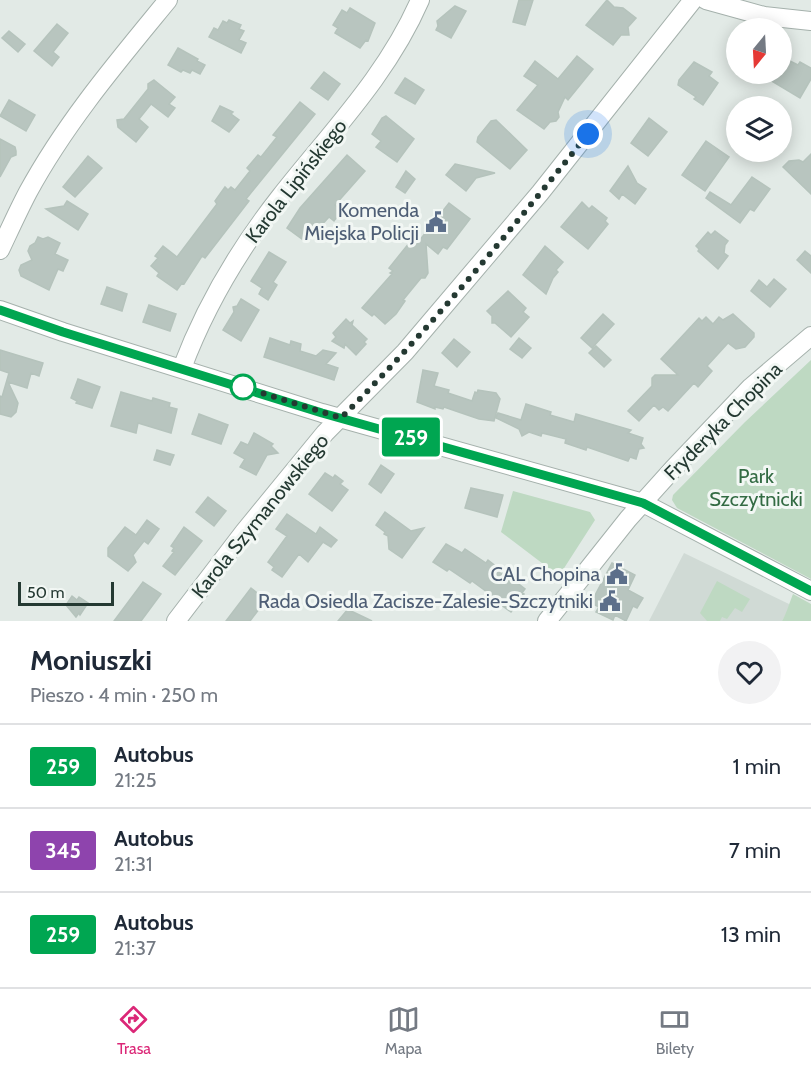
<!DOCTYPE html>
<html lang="pl">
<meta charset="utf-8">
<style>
body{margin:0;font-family:Cabin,sans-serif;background:#f2f2f3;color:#1f2937;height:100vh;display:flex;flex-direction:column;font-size:22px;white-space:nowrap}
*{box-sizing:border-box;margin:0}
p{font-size:20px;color:#747a83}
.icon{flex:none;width:33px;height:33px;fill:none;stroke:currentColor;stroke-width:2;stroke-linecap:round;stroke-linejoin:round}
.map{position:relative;height:621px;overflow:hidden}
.sheet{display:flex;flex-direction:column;background:#fff;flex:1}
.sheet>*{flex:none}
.badge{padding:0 12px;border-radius:4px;font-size:21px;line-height:39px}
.needle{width:39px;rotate:198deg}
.tools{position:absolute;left:726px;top:18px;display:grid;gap:12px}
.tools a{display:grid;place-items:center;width:66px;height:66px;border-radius:50%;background:#fff;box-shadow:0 3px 15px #0003;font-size:30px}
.scale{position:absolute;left:18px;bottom:15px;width:96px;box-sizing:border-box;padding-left:6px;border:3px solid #243932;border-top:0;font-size:16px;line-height:21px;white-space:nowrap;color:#243932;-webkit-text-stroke:4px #f2f7f4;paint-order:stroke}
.you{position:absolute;width:30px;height:30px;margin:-15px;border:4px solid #fff;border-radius:50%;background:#1a73e8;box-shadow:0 0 0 9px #1a73e833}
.map>.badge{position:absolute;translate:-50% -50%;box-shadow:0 0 0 3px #fff}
.round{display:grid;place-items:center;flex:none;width:63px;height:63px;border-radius:32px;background:#f2f2f3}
.overview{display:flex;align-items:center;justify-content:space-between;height:102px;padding:0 30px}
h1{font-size:28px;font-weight:800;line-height:45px}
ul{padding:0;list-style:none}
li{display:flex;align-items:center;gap:18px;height:84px;padding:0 30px;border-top:2px solid #e0e1e3}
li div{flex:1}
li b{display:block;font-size:22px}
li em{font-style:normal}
li .badge{min-width:66px;font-weight:700;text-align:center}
.tab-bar{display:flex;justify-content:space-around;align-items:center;height:84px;border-top:2px solid #e0e1e3;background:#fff;font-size:16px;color:#747a83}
.tab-bar a{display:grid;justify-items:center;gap:3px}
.tab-bar .current{color:#db2777}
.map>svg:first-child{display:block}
</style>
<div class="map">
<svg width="811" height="621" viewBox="0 0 811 621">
<rect width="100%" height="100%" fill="#e2eae6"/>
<!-- built -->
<path fill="#d0dad5" d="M684,553L789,604V609L782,621H649Z"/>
<!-- green -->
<path fill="#bed9c2" d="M811,360V579L677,508L672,500L673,495L745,422Z
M513,491L590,512L595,520L559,576L501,532Z
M717,581L750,599L742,612L735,608L727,619L722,617L720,621H707L700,613Z
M793,594L811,604V621H782C787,612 789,604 793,594Z"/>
<!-- building -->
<path fill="#b8c5bf" stroke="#b5c3bc" stroke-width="1.5" d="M519,0H533L525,25L513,22Z
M607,0L614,7L623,8L636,18L628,27L629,35H621L613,45L586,25Z
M455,6L466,11L451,38L436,30L438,26L437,21Z
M350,8L375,23L368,41L366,40L360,48L335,33L338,28L333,25L342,10L347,13Z
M229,20L241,25L239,29L244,31L239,40L246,43L241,53L209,37L214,28L218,30L223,21L227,23Z
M57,24L68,33L53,52L59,57L52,66L34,51Z
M9,31L25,44L18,52L2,38Z
M178,48L198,59L197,61L205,65L200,74L192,70L190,73L183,70L181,72L168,65Z
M577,56L593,69L568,100L565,97L558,112L559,117L556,121L550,122L544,129L517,110L538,85L524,76L535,61L558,79Z
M788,60L798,65L800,62L811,68V79L800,98L770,80L774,74H782Z
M694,62L712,72L709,76L718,83L703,105L694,99L696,97L678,85L679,80Z
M324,72L340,84L328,100L311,88Z
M405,78L424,90L415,104L395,93Z
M154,80L175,97L169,104L175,108L168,117L151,104L139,119L148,127L136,142L118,127L117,120L124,119L148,89V84Z
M9,100L35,115L26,131L0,116Z
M300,102L315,114L246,199L249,201L205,258L202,256L184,284L182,283L177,290L157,276L159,273L151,266L158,258L155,256L163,246L177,257L217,204L215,201L225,187L228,190L231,187L235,190L250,171L247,168L258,155L261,157L277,137L273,135Z
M220,106L233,112L231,114L239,120L229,132L212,121Z
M386,116L414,139L397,162L376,147L381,141L372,134L382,118Z
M649,118L667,132L648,156L631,143Z
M496,120L527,150L510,169L477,142L478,137L491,121Z
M0,139L15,147L16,151V155L11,157L0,177Z
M706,141L729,157L705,191L682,175Z
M811,154V194L783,167L789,161L799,160L803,162Z
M347,155L365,171L335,205L342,210L334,221L329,217L306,242L287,228L300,208Z
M88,156L102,168L75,197L63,187Z
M455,164L495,173L476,178L466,191L446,175Z
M628,166L637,183L646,189L635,204L622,194L619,199L610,191Z
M406,171L415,179L405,193L396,187Z
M752,177L770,189L754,211L750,209L740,223L706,198L710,192L731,205Z
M67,201L88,214L78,230L46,209L64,206Z
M582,202L589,209L592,206L607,218L605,221L608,224L588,249L561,227Z
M449,203L470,219L447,249L443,247L438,254L426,244L428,273L425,278H421L403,300L405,301L396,314L385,324L374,314L372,316L362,308L392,274L390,273L393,271L389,268L414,237L419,241Z
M715,231L728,241L725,245L724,253L728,256L718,269L698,251L699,249L696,246L708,232L711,235Z
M38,237L43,239L48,237L60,243L55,254L68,260L63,271L58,269L49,290L21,276L19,270L21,265L32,260L28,251L30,246L35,243Z
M545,246L563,262L556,270L558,272L553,278L546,294L523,275Z
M805,251L811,256V273L797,260Z
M269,252L286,262L273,282L277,285L268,300L259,294L262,288L251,281Z
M774,279L786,289L770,307L751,291L759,280L767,287Z
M107,287L127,294L122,311L101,304Z
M508,291L526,308L523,312L529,317L511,337L495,323H492V316L487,311Z
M241,299L259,310L241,341L223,330L234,312L233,307L237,306Z
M149,305L176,314L170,331L143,322Z
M603,314L614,324L592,348L581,338Z
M733,314L754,333V337L745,347L736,349L728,343L707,366L712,371L698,387L694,383L668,411L663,407L659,410L654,405L639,421L628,411L652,386V378L655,375H678L661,359L699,318L702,321L706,317L713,324L719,317L723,320Z
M346,319L350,323L353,321L352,325L367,339L364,342L366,344L356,355L345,344L344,348L332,341L336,337L333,333Z
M270,338L290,345L291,341L301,344L300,351L316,356L323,350L336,353L326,364L338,368L334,380L264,357Z
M519,338L531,348L522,358L510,349Z
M454,339L470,352L457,367L442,353Z
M596,346L611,360L604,367L589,353Z
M0,350L43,363L39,376L31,373L27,388L8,382L18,403L16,412L11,417L0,414V396L2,397L9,373L0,370Z
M423,370L438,373L434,386L449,390L448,393L472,401L475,392L477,393L478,390L496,393L500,399L494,421L479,419L444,407L443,409L435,407V409L417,402Z
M78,379L100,387L92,408L76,403L77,401L71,398Z
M121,392L152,401L153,398L170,403L169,407L177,409L171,433L138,423L136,433L111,426Z
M526,404L551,412L550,415L574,422L576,414L631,430L628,433L643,438L641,444L644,448L639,449L636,459L630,457L628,461L587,447L586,450L565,443L566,439L542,433L541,436L529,432L522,436L519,429L496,418L498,413L521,420Z
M199,414L228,425L221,444L192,434Z
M254,433L273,444L271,446L278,453L267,455L256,475L240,467L245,459L234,453L241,442L248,445Z
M157,450L174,455L170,465L154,460Z
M381,465L394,474L381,493L369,484Z
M325,473L333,478L335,475L343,481L340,484L348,490L332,511L309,494Z
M471,488L503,495L497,517L465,508Z
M208,497L226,511L214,526L196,512Z
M385,512L411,531L424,528L402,558L389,549L388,536L384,534L385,532L376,525Z
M287,514L316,534L320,527L337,540L331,547L323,542L308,562L299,554L282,577L272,570L274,567L268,562L287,536L276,529Z
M147,520L159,529L148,544L144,541L133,555L136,562L128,571L108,556V548L125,527L136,535Z
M184,527L202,541L175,575L163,566L174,552L172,551L174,548L171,546Z
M446,544L462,553L465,549L486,563L488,560L525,589L522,593L524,594L511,612L490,597L491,595L472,581L470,583L449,569L447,571L433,562Z
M612,563L635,575L628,590L643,598L637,608L633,606L626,621L615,615L613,620L596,612L599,607L591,603Z
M143,582L161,594L141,621H114Z
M251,588L266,600L250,621H226Z
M72,596L77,600L79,597L88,603L80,615L79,613L76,617L66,605Z
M348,609L351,611L372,621H338Z"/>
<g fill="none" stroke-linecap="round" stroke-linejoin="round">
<defs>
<path id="minor" d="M706,0L764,16L811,21
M0,250C9,231 18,211 28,192C66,122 118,61 168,0
M0,310L63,332L322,413L643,503L811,591
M182,368C205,307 240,248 280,197C330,133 387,76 420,0
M176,621L244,532L325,433L405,352L540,193L693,0
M547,621L628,519L673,469L751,387L811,336"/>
</defs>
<!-- minor casing -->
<use href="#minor" stroke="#a5b1ac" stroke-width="20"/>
<!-- minor -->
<use href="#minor" stroke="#fff" stroke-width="18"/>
</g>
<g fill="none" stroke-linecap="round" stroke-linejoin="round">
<defs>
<path id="line" d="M0,310L63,332L322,413L643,503L811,591"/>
</defs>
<!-- line casing -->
<use href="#line" stroke="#fff" stroke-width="14"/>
<!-- line -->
<use href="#line" stroke="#00a651" stroke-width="9"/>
<!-- walk -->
<path stroke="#243932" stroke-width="6" stroke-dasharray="0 10.8" d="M243,387L341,418C430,329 510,231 588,134"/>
</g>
<!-- icons -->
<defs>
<symbol id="civic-bare" viewBox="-9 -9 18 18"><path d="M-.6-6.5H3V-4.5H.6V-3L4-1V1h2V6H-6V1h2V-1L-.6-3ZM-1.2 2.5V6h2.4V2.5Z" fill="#5c6f8a" stroke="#f2f7f4" stroke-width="2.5" paint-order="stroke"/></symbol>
</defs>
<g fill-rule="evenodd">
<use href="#civic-bare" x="421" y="207" width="30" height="30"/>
<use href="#civic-bare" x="602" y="559" width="30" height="30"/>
<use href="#civic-bare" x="595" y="586" width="30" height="30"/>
</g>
<!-- markers -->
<circle fill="#fff" stroke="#00a651" stroke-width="3" cx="243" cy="387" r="12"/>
<g text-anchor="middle" stroke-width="6" stroke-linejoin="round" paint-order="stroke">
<!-- street labels -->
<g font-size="20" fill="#243932" stroke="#f2f7f4">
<text transform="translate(296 181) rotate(-52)" y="7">Karola Lipińskiego</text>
<text transform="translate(723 421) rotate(-45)" y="7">Fryderyka Chopina</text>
<text transform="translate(260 516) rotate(-51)" y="7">Karola Szymanowskiego</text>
</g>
<!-- service labels -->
<g font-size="20" fill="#4e5e75" stroke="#f2f7f4" text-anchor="end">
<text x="419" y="217">Komenda<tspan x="419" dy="23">Miejska Policji</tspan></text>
<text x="600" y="581">CAL Chopina</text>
<text x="593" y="608">Rada Osiedla Zacisze-Zalesie-Szczytniki</text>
</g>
<!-- park labels -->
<g font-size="20" fill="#336b43" stroke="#f2f7f4">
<text x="756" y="483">Park<tspan x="756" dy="23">Szczytnicki</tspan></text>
</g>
</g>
</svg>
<div class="tools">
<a><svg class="needle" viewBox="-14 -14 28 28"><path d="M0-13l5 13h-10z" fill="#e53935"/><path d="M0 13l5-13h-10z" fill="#747a83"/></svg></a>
<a><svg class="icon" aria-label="layers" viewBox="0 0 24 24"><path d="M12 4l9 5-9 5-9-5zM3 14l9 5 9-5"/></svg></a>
</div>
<div class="scale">50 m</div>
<div class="you" style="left:588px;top:134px"></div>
<b class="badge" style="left:411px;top:437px;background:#00a651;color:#fff">259</b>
</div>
<section class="sheet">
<div class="overview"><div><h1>Moniuszki</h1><p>Pieszo · 4 min · 250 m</p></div><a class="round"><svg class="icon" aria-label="heart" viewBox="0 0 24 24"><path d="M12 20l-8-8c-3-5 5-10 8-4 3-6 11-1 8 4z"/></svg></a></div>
<ul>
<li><span class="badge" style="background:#00a651;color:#fff">259</span><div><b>Autobus</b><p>21:25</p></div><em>1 min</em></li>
<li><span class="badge" style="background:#8e44ad;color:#fff">345</span><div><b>Autobus</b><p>21:31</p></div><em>7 min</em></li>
<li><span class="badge" style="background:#00a651;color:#fff">259</span><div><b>Autobus</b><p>21:37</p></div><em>13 min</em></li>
</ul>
</section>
<nav class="tab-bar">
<a class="current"><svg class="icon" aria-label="directions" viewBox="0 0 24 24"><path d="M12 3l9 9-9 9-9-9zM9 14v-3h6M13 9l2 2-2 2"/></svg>Trasa</a>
<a><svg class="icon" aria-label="map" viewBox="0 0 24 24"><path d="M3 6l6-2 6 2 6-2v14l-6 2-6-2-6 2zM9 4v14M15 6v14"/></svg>Mapa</a>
<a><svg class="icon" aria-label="tickets" viewBox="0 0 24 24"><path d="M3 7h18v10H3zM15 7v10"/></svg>Bilety</a>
</nav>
